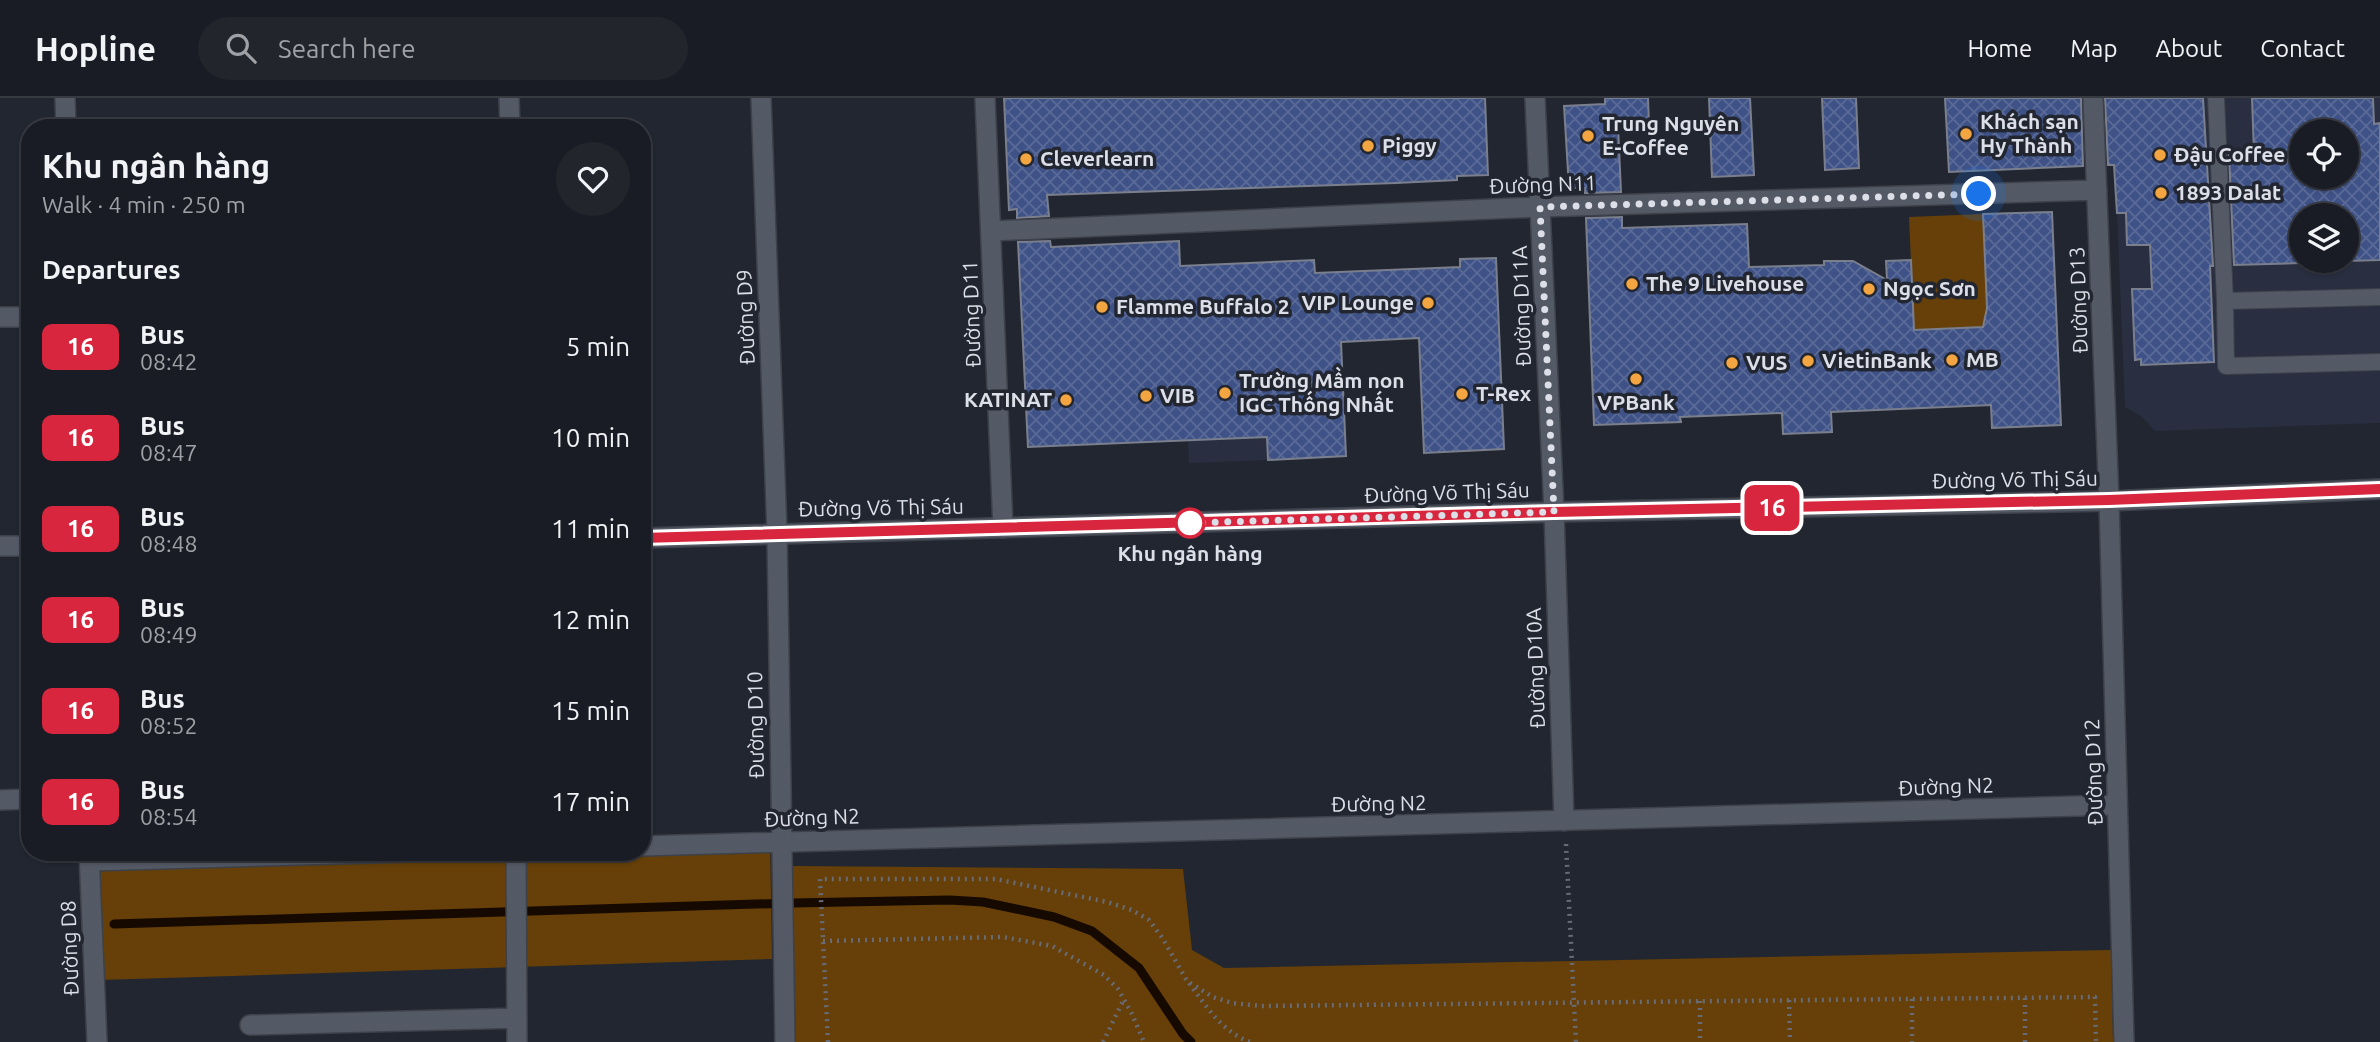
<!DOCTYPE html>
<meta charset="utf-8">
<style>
body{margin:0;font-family:Ubuntu,sans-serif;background:#23252d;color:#f1f3f6;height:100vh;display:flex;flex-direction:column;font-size:26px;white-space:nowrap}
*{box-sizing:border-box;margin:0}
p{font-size:23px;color:#9fa1a7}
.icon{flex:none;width:38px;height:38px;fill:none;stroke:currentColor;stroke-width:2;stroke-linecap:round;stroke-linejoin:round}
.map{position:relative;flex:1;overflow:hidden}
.sheet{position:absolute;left:21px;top:21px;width:630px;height:742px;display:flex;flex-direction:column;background:#1a1c25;border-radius:28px;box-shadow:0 2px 5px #0004,0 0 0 2px #383a42}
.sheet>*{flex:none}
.badge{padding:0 14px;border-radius:10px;font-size:24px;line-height:46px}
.fabs{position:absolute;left:2289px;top:21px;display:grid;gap:14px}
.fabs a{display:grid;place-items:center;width:70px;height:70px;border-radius:50%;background:#1a1c25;box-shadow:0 2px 5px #0004,0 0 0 2px #383a42;font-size:35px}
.you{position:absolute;width:35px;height:35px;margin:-18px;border:5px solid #fff;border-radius:50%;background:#1a73e8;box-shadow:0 0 0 10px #1a73e833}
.map>.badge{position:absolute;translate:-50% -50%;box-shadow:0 0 0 4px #fff}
h2{padding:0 21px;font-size:26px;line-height:63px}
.round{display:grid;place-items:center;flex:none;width:74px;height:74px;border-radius:37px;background:#23252d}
.head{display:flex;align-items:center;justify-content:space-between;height:119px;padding:0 21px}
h1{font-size:33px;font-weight:700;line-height:52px}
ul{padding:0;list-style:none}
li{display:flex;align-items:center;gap:21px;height:91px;padding:0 21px}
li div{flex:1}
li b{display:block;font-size:26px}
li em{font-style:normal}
li .badge{min-width:77px;font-weight:700;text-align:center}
header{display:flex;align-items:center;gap:42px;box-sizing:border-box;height:98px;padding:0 35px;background:#1a1c25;border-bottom:2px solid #383a42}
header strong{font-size:33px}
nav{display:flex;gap:38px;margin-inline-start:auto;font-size:24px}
.search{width:490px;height:63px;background:#23252d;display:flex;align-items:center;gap:18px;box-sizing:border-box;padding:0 24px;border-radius:38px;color:#9fa1a7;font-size:26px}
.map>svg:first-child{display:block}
</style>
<header>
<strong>Hopline</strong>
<div class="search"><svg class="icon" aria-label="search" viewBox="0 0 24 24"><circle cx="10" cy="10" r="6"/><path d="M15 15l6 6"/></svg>Search here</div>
<nav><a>Home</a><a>Map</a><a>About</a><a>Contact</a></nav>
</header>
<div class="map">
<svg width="2380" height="944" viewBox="0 0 2380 944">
<defs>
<pattern id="building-cross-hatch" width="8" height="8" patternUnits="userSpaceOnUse" patternTransform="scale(1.75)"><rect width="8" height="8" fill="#3f5287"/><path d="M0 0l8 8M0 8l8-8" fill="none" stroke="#5a6a98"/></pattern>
</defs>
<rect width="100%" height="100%" fill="#222631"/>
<!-- built -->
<path fill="#292f40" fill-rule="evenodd" d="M2203,0H2380V325L2155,333L2141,318L2125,309L2117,115L2208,112ZM2301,33H2347V79H2301ZM2301,117H2347V163H2301Z
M1262,247L1268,362L1189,365L1184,251Z"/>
<!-- green -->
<path fill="#664008" d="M1983,116L1988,229L1914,232L1909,119Z
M770,741L772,861L100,882L95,773L491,754H642Z
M791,768L1183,771L1192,852L1224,870L2111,852L2113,944H796Z"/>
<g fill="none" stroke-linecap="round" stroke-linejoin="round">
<!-- stream -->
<path stroke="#160900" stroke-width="9" d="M114,826L792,805L950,802L983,804L1054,819L1092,833L1139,870L1183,936L1191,944"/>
</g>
<!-- building -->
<path fill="url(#building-cross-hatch)" stroke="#7a7f8d" stroke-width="2" fill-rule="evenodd" d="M1004,0H1485L1488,77L1457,78V82L1396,85L1047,97L1049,118L1017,120V111L1009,112Z
M1605,0H1648L1649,27L1618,28L1621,94L1585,95V90H1569L1564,8L1605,6Z
M1709,0H1750L1754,77L1712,79Z
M1822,0H1856L1859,70L1825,72Z
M1945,0H2081L2083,68L1949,74Z
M2105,0H2203L2213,168H2210L2214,264L2141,267V261L2135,262L2132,191H2152L2150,147H2127L2126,115H2117L2114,67H2108Z
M2252,0H2373L2374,26L2380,25V162L2347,163V117H2301V165L2234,167L2229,57L2254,56ZM2301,33H2347V79H2301Z
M2052,114L2061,327L1992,330L1991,307L1831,314L1832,334L1783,336L1782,315L1680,319L1681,324L1594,327L1586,120L1622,119V130L1747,126L1749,169L1824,167V163H1853L1887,182L1886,163L1911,162L1914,232L1983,229L1987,210L1983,116Z
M1050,143L1051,149L1179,143L1180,168L1314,162L1315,175L1460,169V161L1496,160L1504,351L1424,355L1419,240L1341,244L1346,358L1268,362L1267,339L1028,349L1018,144Z"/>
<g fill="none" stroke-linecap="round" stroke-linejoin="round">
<defs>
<path id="service" d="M2216,0L2225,203L2380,199
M2225,203L2226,268L2380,264"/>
<path id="minor" d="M65,0L66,30
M509,0L510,30
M761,0L777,435L785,944
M985,0L1003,430
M1535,0L1554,414L1564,723
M2093,0L2109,403L2124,944
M992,133L1540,109L2097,92
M0,219H30
M0,702L30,701
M642,748L2117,707
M89,754L97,944
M516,754L517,944
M89,763L407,754
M250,927L517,920"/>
<path id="secondary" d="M642,440L1554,414L2109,403L2380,391
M0,448H30"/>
</defs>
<!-- service casing -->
<use href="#service" stroke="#3d414a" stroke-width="18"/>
<!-- minor casing -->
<use href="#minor" stroke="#3d414a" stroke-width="22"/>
<!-- secondary casing -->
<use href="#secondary" stroke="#3d414a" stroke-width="22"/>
<!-- path -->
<path stroke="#686b75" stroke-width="4.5" stroke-dasharray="2 5" stroke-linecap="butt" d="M1566,746L1576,944
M823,843L1003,839L1052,848L1104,877L1118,891L1131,914L1144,944
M1189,885C1207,909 1221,933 1250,944
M1912,901V944
M1789,902L1790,944
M1700,903V944
M828,944L820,781H996L1107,804L1132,812L1149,822L1163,841L1187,883L1213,899L1232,905L1261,908L2095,899L2096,944
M1103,944L1124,901
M2025,944V900"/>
<!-- service -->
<use href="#service" stroke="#545966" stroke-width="16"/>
<!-- minor -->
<use href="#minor" stroke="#545966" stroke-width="19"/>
<!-- secondary -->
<use href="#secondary" stroke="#545966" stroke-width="19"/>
</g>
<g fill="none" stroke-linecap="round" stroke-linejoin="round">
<defs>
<path id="line" d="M642,440L1554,414L2109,402L2380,391"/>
</defs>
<!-- line casing -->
<use href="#line" stroke="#fff" stroke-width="16"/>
<!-- line -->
<use href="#line" stroke="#d7263d" stroke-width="10"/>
<!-- walk -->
<path stroke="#dcdfe7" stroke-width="7" stroke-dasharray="0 12.6" d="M1190,425L1554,414L1540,109L1979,96"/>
</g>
<!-- markers -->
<g fill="#f2a541" stroke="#222631" stroke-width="2.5">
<circle cx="1966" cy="36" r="7"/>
<circle cx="1588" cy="38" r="7"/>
<circle cx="1368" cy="48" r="7"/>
<circle cx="2160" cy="57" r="7"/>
<circle cx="1026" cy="61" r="7"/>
<circle cx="2161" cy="95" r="7"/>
<circle cx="1632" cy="186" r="7"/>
<circle cx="1869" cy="191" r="7"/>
<circle cx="1428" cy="205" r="7"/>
<circle cx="1102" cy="209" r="7"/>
<circle cx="1952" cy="262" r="7"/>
<circle cx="1808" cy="263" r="7"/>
<circle cx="1732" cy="265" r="7"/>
<circle cx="1636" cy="281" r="7"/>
<circle cx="1225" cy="295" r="7"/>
<circle cx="1462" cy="296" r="7"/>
<circle cx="1146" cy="298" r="7"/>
<circle cx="1066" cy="302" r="7"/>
</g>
<circle fill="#fff" stroke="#d7263d" stroke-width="3.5" cx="1190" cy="425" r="14"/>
<g text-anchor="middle" stroke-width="7" stroke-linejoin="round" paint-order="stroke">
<!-- poi labels -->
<g font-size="21" font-weight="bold" fill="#dcdfe7" stroke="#222631" text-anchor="start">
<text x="1980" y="31">Khách sạn<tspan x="1980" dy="24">Hy Thành</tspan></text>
<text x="1602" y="33">Trung Nguyên<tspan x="1602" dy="24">E-Coffee</tspan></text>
<text x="1382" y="55">Piggy</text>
<text x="2174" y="64">Đậu Coffee</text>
<text x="1040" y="68">Cleverlearn</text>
<text x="2175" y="102">1893 Dalat</text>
<text x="1646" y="193">The 9 Livehouse</text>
<text x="1883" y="198">Ngọc Sơn</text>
<text x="1414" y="212" text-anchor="end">VIP Lounge</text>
<text x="1116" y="216">Flamme Buffalo 2</text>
<text x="1966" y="269">MB</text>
<text x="1822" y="270">VietinBank</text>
<text x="1746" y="272">VUS</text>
<text x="1239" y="290">Trường Mầm non<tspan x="1239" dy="24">IGC Thống Nhất</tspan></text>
<text x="1476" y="303">T-Rex</text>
<text x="1160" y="305">VIB</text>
<text x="1052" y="309" text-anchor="end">KATINAT</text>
<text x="1636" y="312" text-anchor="middle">VPBank</text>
</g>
<!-- street labels -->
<g font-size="21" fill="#dcdfe7" stroke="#222631">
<text transform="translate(1543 87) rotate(-2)" y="7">Đường N11</text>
<text transform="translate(2079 202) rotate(-92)" y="7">Đường D13</text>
<text transform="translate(1522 208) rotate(-92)" y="7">Đường D11A</text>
<text transform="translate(972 216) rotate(-92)" y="7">Đường D11</text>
<text transform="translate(746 219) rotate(-92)" y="7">Đường D9</text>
<text transform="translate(2015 382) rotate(-1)" y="7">Đường Võ Thị Sáu</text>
<text transform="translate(1447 395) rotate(-2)" y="7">Đường Võ Thị Sáu</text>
<text transform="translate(881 410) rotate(-1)" y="7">Đường Võ Thị Sáu</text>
<text transform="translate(1536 570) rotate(-92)" y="7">Đường D10A</text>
<text transform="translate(756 627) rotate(-91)" y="7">Đường D10</text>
<text transform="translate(2094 674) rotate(-92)" y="7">Đường D12</text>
<text transform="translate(1946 689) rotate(-2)" y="7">Đường N2</text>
<text transform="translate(1379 706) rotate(-1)" y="7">Đường N2</text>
<text transform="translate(812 720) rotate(-2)" y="7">Đường N2</text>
<text transform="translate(70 850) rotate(-92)" y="7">Đường D8</text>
</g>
<!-- stop labels -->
<g font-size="21" font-weight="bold" fill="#dcdfe7" stroke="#222631">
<text x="1190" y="463">Khu ngân hàng</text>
</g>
</g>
</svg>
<div class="fabs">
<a><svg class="icon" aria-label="locate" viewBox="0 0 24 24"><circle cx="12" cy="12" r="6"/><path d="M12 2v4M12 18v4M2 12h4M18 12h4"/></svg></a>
<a><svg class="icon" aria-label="layers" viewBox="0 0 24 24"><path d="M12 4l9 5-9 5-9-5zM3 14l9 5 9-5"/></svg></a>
</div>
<div class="you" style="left:1979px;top:96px"></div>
<b class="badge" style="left:1772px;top:410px;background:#d7263d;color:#fff">16</b>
<section class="sheet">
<div class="head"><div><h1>Khu ngân hàng</h1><p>Walk · 4 min · 250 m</p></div><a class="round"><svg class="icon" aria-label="heart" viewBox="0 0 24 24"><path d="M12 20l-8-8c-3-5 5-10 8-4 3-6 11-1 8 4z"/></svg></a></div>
<h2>Departures</h2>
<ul>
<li><span class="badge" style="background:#d7263d;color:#fff">16</span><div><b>Bus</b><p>08:42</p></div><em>5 min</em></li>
<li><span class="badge" style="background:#d7263d;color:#fff">16</span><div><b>Bus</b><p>08:47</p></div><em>10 min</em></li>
<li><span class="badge" style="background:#d7263d;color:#fff">16</span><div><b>Bus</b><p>08:48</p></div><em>11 min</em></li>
<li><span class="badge" style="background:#d7263d;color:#fff">16</span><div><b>Bus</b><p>08:49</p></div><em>12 min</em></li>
<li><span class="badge" style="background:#d7263d;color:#fff">16</span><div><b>Bus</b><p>08:52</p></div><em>15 min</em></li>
<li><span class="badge" style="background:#d7263d;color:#fff">16</span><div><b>Bus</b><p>08:54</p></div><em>17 min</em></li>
</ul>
</section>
</div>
